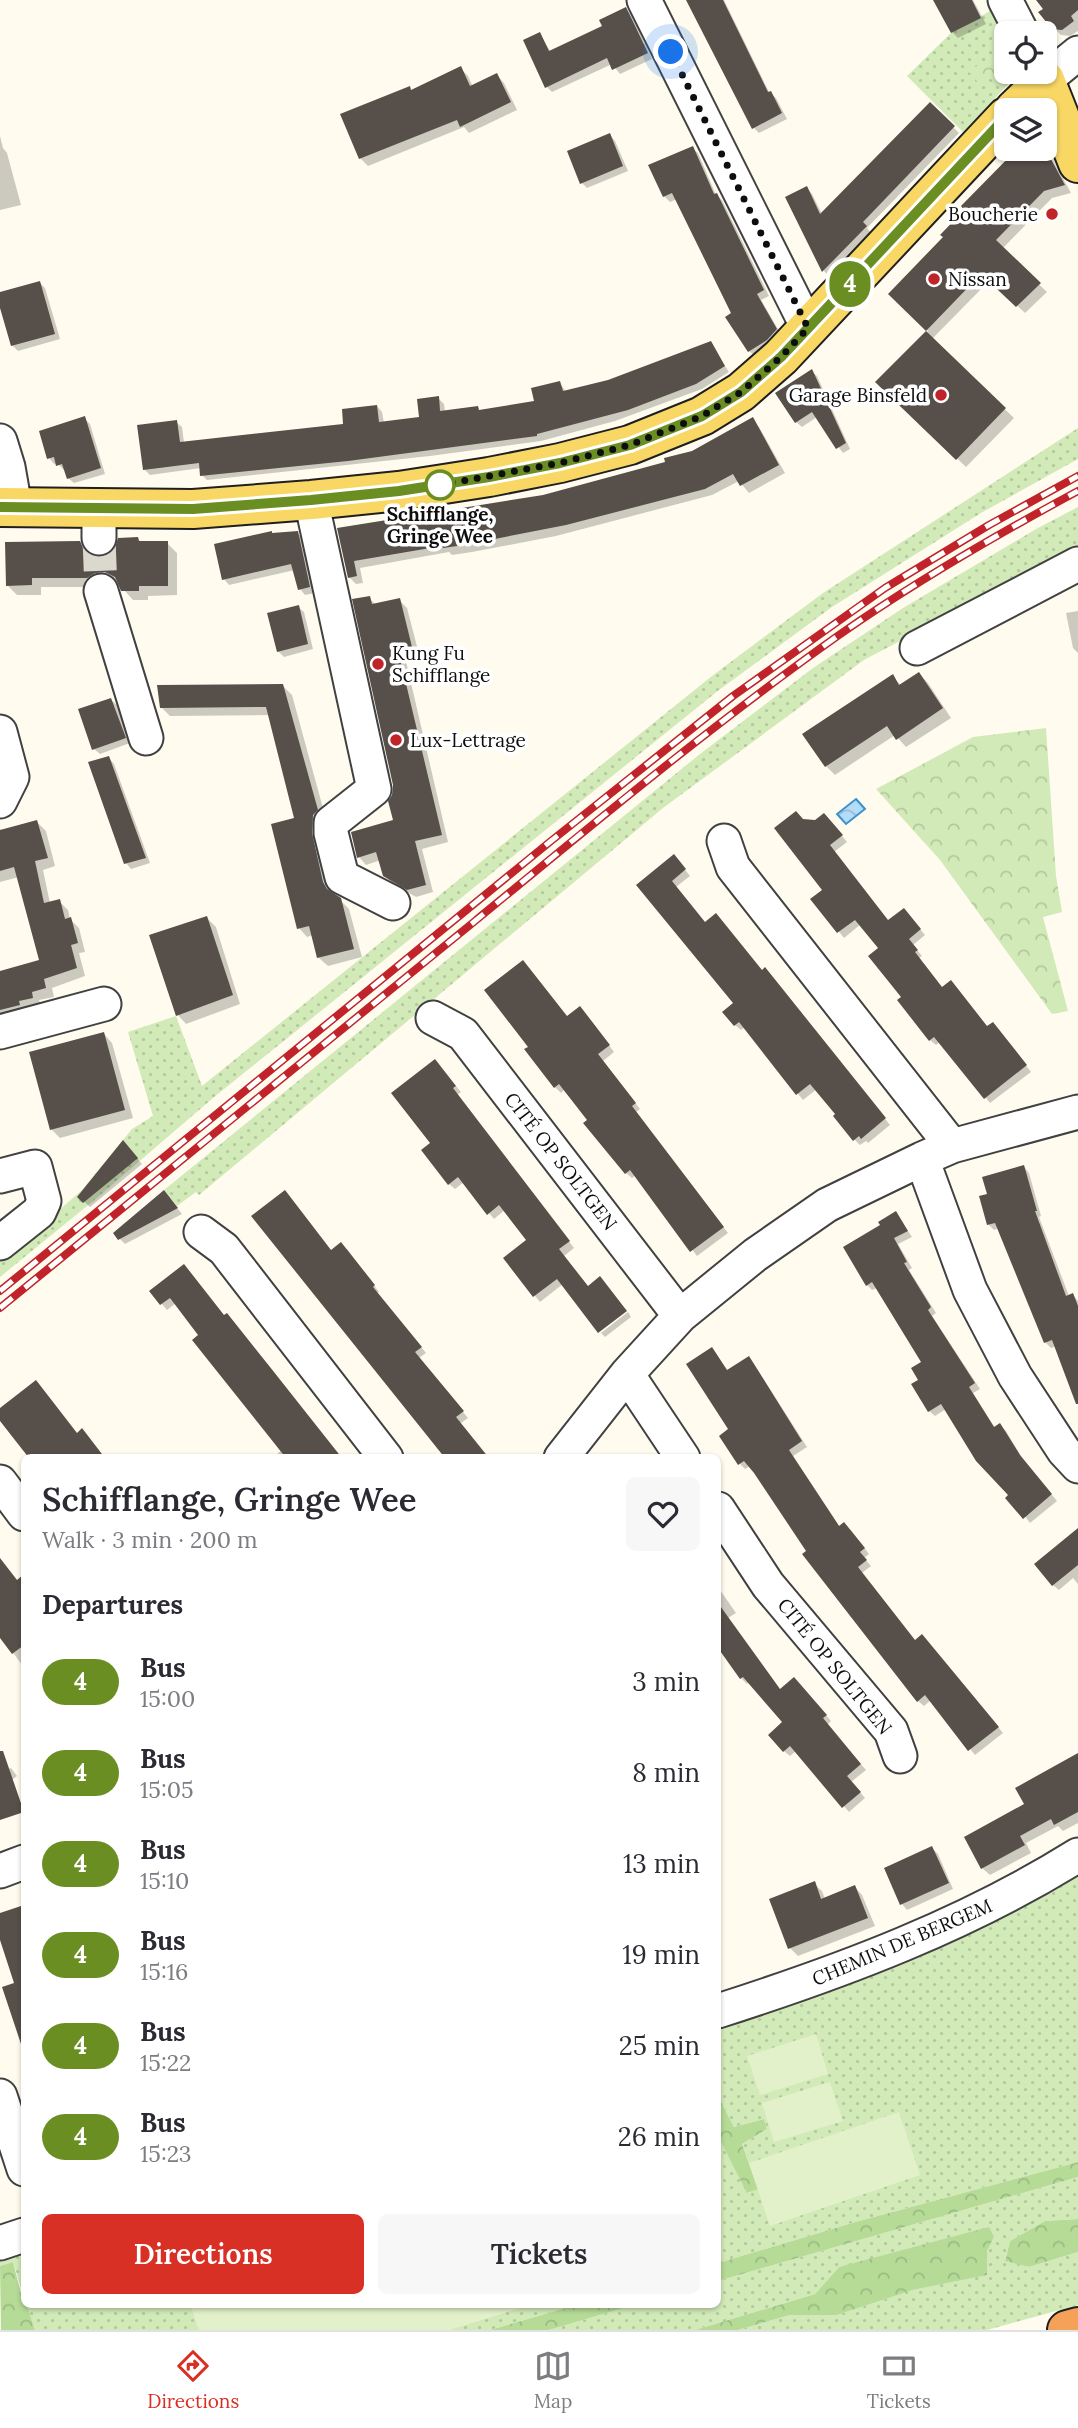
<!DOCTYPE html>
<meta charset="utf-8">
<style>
body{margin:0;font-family:Lora,serif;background:#f7f7f7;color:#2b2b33;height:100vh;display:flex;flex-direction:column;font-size:26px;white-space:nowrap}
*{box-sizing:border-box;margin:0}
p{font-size:23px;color:#7c7c81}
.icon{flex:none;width:38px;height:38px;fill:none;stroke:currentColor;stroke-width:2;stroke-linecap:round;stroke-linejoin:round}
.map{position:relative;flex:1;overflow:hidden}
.drawer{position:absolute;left:21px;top:1454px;width:700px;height:854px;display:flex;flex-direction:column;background:#fff;border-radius:10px;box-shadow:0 2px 5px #0004}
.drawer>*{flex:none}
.badge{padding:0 14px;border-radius:23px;font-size:24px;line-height:46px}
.tools{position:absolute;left:994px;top:21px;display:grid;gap:14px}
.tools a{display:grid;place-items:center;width:63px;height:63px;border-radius:10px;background:#fff;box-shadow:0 2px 5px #0004;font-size:35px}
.you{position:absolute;width:35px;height:35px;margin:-18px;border:5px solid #fff;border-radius:50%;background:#1a73e8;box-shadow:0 0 0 10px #1a73e833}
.map>.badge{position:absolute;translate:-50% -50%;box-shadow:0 0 0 4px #fff}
h2{padding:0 21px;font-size:26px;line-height:63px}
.round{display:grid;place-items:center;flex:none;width:74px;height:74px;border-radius:10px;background:#f7f7f7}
.summary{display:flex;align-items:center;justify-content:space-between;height:119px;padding:0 21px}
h1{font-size:33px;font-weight:600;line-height:52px}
.cta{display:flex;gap:14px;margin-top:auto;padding:14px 21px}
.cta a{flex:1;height:80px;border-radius:10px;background:#d93025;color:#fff;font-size:28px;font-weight:600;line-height:80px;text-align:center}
.cta a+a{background:#f7f7f7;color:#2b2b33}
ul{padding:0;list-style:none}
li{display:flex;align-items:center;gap:21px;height:91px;padding:0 21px}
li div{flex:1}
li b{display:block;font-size:26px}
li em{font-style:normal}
li .badge{min-width:77px;font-weight:700;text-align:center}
.tabs{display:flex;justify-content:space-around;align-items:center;height:98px;border-top:2px solid #e1e1e2;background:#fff;font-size:19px;color:#7c7c81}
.tabs a{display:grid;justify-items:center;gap:4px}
.tabs .on{color:#d93025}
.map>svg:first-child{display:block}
</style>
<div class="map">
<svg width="1078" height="2330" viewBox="0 0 1078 2330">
<defs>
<pattern id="grass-dots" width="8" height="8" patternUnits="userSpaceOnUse" patternTransform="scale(1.75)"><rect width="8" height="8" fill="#d2eab8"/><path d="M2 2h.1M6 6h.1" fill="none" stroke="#b3c89d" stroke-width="1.8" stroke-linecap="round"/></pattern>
<pattern id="forest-crowns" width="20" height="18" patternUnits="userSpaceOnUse" patternTransform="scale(1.75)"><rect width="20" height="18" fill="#b5db97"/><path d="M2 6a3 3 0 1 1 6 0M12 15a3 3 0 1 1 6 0" fill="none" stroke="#9abb81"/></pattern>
<pattern id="park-crowns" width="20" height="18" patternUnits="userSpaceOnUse" patternTransform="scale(1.75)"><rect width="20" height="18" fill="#d2eab8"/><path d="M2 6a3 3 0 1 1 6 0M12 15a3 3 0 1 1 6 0" fill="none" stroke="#b3c89d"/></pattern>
<pattern id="water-waves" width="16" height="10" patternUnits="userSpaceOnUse" patternTransform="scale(1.75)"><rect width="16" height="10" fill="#b3ddf7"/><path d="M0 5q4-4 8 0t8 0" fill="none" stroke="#99bcd3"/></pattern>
</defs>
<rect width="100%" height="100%" fill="#fffcef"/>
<!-- grass -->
<path fill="url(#grass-dots)" d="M990,11L1006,45V72H1017L1016,76L963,132L907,76L951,33Z
M1078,428V459L981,513L832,607L719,690L213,1098L92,1202L0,1277V1262L82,1190L132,1129L153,1116L128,1032L176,1016L202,1086L712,676L823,593Z
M1078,507V547L864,660L663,808L199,1195L196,1192L177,1206L164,1190L700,754L813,668L903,608L1036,529Z
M1078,1855V2162L859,2221L718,2263V2136L748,2193L758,2188L742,2144L767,2129L764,2119L734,2127L718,2096V2011Z
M1078,2177V2219L1045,2221L1010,2241L1005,2260L1029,2267L1078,2252V2305L987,2330H738L790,2315H837L913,2290L986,2275L987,2251L994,2237L839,2267L815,2294L695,2330H549L634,2305H718V2281Z
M24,2220V2298L13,2262L0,2266V2228Z
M27,2305H191L199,2330H35Z
M529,2305H576L490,2330H448Z"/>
<!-- forest -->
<path fill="url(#forest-crowns)" d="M718,2096L734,2127L764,2119L767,2129L742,2144L758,2189L747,2193L718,2136Z
M1078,2162V2177L718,2281V2263L859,2221Z
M1078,2219V2252L1029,2267L1005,2261L1010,2241L1045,2221Z
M989,2227L994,2237L987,2251V2275L913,2290L837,2315H790L738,2330H695L815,2294L839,2267Z
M13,2262L24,2305H27L35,2330H1L0,2266Z
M576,2305H634L549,2330H490Z"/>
<!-- park -->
<path fill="url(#park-crowns)" d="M987,60L996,72L982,87L968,71Z
M1046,728L1056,876L1062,912L1043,917L1068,1011L1052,1014L940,860L876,789L973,737Z"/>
<!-- pitch -->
<path fill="#e3f1ca" d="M816,2034L828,2074L760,2095L747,2056Z
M830,2082L843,2121L774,2142L762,2103Z
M899,2112L920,2175L770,2226L749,2163Z
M191,2305H529L448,2330H199Z"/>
<!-- water -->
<path fill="url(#water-waves)" stroke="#3a92cf" stroke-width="2" d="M856,799L865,809L846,824L837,814Z"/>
<!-- shadow -->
<path fill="#0003" d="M688,0H724L769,92L776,98L787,119L759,133L754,128Z
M935,0H973L986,24L958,38L952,32Z
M1038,0H1078V31L1070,36L1061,35L1053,27Z
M626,9L632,15L652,59L620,74L612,64L552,92L547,87L539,34L551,52L604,27Z
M460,68L468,76L473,87L497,75L504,83L517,110L469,133L464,127L368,166L360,158L412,91Z
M930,104L959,133L867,228L871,233L829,276L824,271L787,198L807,188L812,194L822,214Z
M610,135L615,141L628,171L587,188L582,183Z
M0,136L3,148L7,153L21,205L0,210Z
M692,148L698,153L716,195L722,200L769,296L761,300L782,336L755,356L749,351L677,199L670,202L664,196Z
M1046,154L1054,162L1071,193L1052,198L1002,249L1047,292L1025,313L990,280L932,339L1014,418L966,467L878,382L928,331L890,294L945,237Z
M40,283L45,288L60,339L18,351L12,345L0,301V293Z
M710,343L729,372L702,389L615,421L541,441L430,456L207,480L202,475L201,468L150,475L144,469L176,422L182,427L184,443L345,426L377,406L382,412L384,423L421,419L438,398L444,404L445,412L477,408L481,412L536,403L560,383L566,392L608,381Z
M811,371L817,376L850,449L843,453L817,417L802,427L796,422Z
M84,418L90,424L105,474L74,483L68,478L66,470H64L57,463L54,464L49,458Z
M752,419L759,427L785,473L749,493L739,481L712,495L556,536L472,552L452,555L449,552L360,568L363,583L356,584L349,577L339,530L543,496L667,463L692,453Z
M297,533L303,538L315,593L305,595L300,589L295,570L229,585L224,579Z
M138,539L142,543H167L177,553V595L148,596V600H133L116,581L105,582L97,587H41V595H17L7,585L80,543L91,557L100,559Z
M369,598L376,605L399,600L407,608L419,654L405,657L448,842L422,849L433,892L416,897L393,884L385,876L381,860L366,865L359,857L395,821V785Z
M298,607L304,612L313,649L284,657L278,651Z
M1078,611V653L1073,648L1066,613Z
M919,674L928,683L951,718L906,747L895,735L835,775L826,766L892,677L901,685Z
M283,686L292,695L326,819L320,843L332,892L349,909L362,957L328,966L319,958L313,935L307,937L299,928L296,819L270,715L170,716L161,707Z
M111,700L117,705L130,743L100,754L94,749Z
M109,758L114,764L150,863L131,869L126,863Z
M803,820L830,821L847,842L834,852L889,922L909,916L925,935L913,945L922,956L919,958L942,988L988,1028L998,1029L1031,1072L990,1103L941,1041L936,1045L930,1040L904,998L881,949L861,924L844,938L813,899L824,890Z
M37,822L46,831L55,866L43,870L50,903L59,901L68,910L70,919L79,928L85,952L79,953L85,976L52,988L54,997L39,1000L41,1006L0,1017V972L41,962L19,877L0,882V829L2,831Z
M679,862L690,876L676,887L705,923L762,972L771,975L890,1125L868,1143L866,1141L860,1145L855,1140L817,1089L803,1100L745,1027L741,1030L735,1025V1004L638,885Z
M207,918L216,927L240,1004L186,1024L178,1015L151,936Z
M586,1014L614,1052L603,1061L640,1109L636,1112L728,1233L697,1256L636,1175L632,1178L626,1173L565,1089L561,1093L555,1087L526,1050L568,1018Z
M104,1034L112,1043L133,1118L60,1138L51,1129Z
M435,1061L461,1092L457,1095L574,1248L564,1256L588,1287L626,1310L563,1284L540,1302L505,1259L528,1240L505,1210L494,1219L464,1182L455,1189L449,1184L432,1144Z
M128,1148L142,1164L90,1207L79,1197Z
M1024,1167L1029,1173L1041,1216L1039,1217L1069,1296L1073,1295L1078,1301V1397L1056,1346L1051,1348L1045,1342L999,1228L994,1230L988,1224L989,1195Z
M169,1198L182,1214L125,1244L119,1238Z
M896,1213L912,1237L898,1244L912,1268L909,1270L936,1313L932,1316L980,1389L973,1393L995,1428L1000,1425L1006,1431L1025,1463L1057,1501L1030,1523L946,1409L935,1416L929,1411L920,1380L923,1363L877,1288L872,1290L867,1285L882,1226Z
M347,1249L379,1292L377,1293L426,1353L419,1358L468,1418L461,1423L447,1458L331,1251Z
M151,1291L225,1317L340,1458H272L282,1450L201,1335L176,1303L167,1310Z
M628,1312L631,1317L605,1337L601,1333Z
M712,1350L728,1371L749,1358L754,1364L807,1447L793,1456L840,1527L850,1529L869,1554L864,1558L871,1566L862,1573L915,1641L928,1642L1003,1733L975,1755L931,1700L924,1706L918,1701L808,1551L750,1466L745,1469L740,1464Z
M1078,1539V1584L1073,1578L1059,1590L1053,1585Z
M0,1559L17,1582L24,1576V1668L0,1634Z
M718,1587L736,1613L728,1618L780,1691L800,1684L831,1721L827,1725L866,1770L851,1782L865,1798L849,1812L796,1751L790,1756L784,1751L785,1722L750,1681L747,1684L741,1678L718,1645Z
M1078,1755V1823L1063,1831L1058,1826L1026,1843L1031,1853L990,1875L982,1868L1027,1805Z
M11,1768L17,1776L0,1789V1772Z
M932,1848L938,1854L953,1889L907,1910L902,1904Z
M814,1884L822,1891L825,1899L855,1887L862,1895L875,1926L798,1956L790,1948Z
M24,1907V2047L4,1988L17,1984L0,1935V1915Z"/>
<!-- building -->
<path fill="#574f4a" d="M686,0H723L768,92L771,91L782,113L752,129Z
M933,0H972L981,18L951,33Z
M1036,0H1078V10L1071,16L1074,21L1062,30L1052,29L1038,12L1043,9Z
M626,7L648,53L612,70L607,58L545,88L523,40L540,32L549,51L602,26L599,20Z
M461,66L470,86L497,73L511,102L460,127L457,120L359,159L340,114L410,86L411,90Z
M930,102L955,126L863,222L867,226L822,272L785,197L807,186L820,214Z
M610,133L623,166L580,184L567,151Z
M693,146L714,194L717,193L764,290L757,294L777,329L767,340L748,352L725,317L731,313L672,193L663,197L648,165Z
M1017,149L1047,152L1065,185L1044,191L996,240L1041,283L1016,307L981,274L926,331L888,294L943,237L940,235L964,210L961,206Z
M40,281L55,334L11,346L0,308V292Z
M926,331L1006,408L956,460L875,382Z
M711,341L725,366L696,384L628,410L537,434V436L348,461L200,476L199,463L143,470L137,425L177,420L180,442L343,424L342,409L377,405L379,422L419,417L417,399L439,396L440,411L478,406L479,410L534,401L531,388L560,381L563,391L608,380Z
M812,369L846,443L836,449L812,412L795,423L775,393Z
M85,416L101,468L67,479L62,464L56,466L54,457L47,459L39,431Z
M753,417L779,465L740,486L733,474L705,489L566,525L464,545L443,548L442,546L354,561L357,576L348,578L337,528L543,495L665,462L664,458L692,451Z
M272,531V533L298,531L310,587L298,590L291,564L222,580L214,544Z
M138,537L139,541H168V586H139V591H121L115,577L105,572L95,573L87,578H32V585L6,586L5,542L80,541L83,548L89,554L100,557L109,554L115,548L118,538Z
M370,596L372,604L400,598L412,647L398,650L442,835L415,841L426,885L407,890L383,876L376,852L357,858L351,832L393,820L388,801L392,795L393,785L352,599Z
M299,605L308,644L277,652L267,613Z
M919,672L943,708L896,740L887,726L825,767L802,734L893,674L899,685Z
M283,684L318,810L313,815L312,833L323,882L327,889L341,898L354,949L317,958L309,926L297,929L271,824L294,818L266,707L160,708L157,685Z
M111,698L126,738L92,750L78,709Z
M109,756L146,858L124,864L88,762Z
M796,811L803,819L815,820L824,813L843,835L830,845L888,920L904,908L921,929L909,939L918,950L915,952L942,987L951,980L987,1026L993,1022L1027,1065L984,1099L934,1037L929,1041L897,1000L901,997L868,956L878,948L855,920L837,933L810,899L822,890L774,828Z
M37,820L48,858L35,861L44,903L60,899L65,919L71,917L78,943L71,945L77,968L44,979L46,988L32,992L33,998L19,1001L20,1005L0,1010V971L39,960L14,867L0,871V830Z
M674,854L686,869L672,881L705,922L716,913L762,970L765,967L886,1118L861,1139L859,1136L853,1141L833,1116L835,1114L810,1084L796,1095L739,1022L734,1026L722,1012L733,1003L636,885Z
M207,916L233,995L176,1016L149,935Z
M523,960L567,1016L580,1006L610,1045L598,1054L636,1103L632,1106L724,1227L690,1252L630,1170L625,1174L583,1123L587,1120L559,1084L554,1088L524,1049L528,1047L484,990Z
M104,1032L125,1110L50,1130L29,1052Z
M435,1059L456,1086L453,1088L570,1241L559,1249L588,1286L600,1276L627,1311L598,1333L557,1279L533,1297L503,1258L526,1240L499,1205L487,1215L458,1177L448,1185L421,1150L430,1143L391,1093Z
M123,1140L138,1158L83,1203L77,1197Z
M1024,1165L1037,1211H1035L1066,1296L1073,1293L1078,1306V1404H1076L1052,1340L1044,1343L995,1223L987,1225L979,1196L987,1194L982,1177Z
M164,1190L178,1208L118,1240L113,1233Z
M285,1190L331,1250L341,1242L375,1285L373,1287L422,1347L415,1352L464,1411L456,1417L489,1458H445L251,1216Z
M896,1211L908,1231L894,1238L907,1262L904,1263L931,1307L928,1310L975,1383L969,1387L994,1427L1000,1423L1020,1455L1052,1494L1023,1519L1005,1498L1008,1495L976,1461L941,1404L928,1412L911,1384L918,1380L911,1368L921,1362L872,1282L866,1286L843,1247L880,1225L878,1222Z
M184,1264L224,1315L227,1313L270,1367L342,1458H286L192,1340L198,1335L170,1298L160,1305L149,1291Z
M712,1347L727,1370L749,1356L802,1441L789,1450L839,1526L844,1522L865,1548L860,1552L867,1560L858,1567L915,1640L922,1634L999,1727L968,1751L925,1695L917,1702L802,1554L806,1551L754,1473L744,1461L738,1465L719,1436L728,1429L686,1364Z
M36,1380L77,1433L82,1428L105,1458H29L0,1421V1408Z
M1078,1528V1565L1052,1586L1034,1564Z
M0,1558L17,1580L24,1574V1645L12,1654L0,1638Z
M718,1603L780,1689L794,1677L827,1715L823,1718L861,1764L847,1776L861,1792L842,1808L790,1746L783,1752L768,1735L782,1722L743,1677L740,1679L718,1648Z
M0,1751H3L24,1812L0,1820Z
M1078,1753V1812L1054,1825L1051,1819L1020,1836L1025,1845L981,1869L964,1837L1024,1804L1015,1788Z
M932,1846L949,1883L900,1905L884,1868Z
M815,1881L821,1899L855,1885L868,1918L788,1949L769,1899Z
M24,1905V2044H21L2,1987L14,1983L0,1940V1913Z"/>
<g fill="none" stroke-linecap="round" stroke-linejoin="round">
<!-- minor-tunnel -->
<path stroke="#dbd8cd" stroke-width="33" stroke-dasharray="33 17" stroke-linecap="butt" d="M99,538L101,591"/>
<defs>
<path id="minor" d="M644,0L808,328
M1005,0L1022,33
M1041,72L1045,80L1078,53
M0,441L8,467L15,507
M311,500L374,789L331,823V833L342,877L393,903
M99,509V538
M101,591L146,738
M917,648L1078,564
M0,732L12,777L0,801
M724,841L733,867L952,1146
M433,1018L463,1034L680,1316
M0,1032L104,1004
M922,1159L970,1290L1015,1376L1064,1451L1078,1466
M0,1176L35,1167L44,1201L39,1212L0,1243
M201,1232L224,1249L386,1458
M627,1374L683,1458
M561,1458L627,1374L680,1316L755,1255L827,1205L922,1159L952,1146L1078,1112
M0,1482L24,1514
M718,1509L768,1585L891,1731L900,1756
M0,1871L24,1862
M718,2011C843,1971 966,1925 1078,1855
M0,2096L24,2169
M0,2243L24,2235"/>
<path id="major" d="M1014,110L1045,80L1078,163
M0,507L193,509L311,500L399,491L489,477L560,463L630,445L702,416L741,392L781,357L1006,117"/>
<path id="highway" d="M1067,2330L1078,2327"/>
</defs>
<!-- minor casing -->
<use href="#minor" stroke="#414141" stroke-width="37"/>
<!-- major casing -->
<use href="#major" stroke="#1f1f1f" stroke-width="42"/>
<!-- highway casing -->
<use href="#highway" stroke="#1f1f1f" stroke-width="42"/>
<!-- minor -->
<use href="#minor" stroke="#fff" stroke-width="33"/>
<!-- major -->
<use href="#major" stroke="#f9d765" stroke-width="38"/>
<!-- highway -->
<use href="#highway" stroke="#f5a157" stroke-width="38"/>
<defs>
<path id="rail" d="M0,1291L551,841L733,696L885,588L989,525L1078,476
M0,1308C158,1179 317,1050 475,921C594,823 713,724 839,635C915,582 996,535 1078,491"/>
</defs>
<!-- rail casing -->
<use href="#rail" stroke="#c0242a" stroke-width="8"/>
<!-- rail -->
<use href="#rail" stroke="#fff" stroke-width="5" stroke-dasharray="16" stroke-linecap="butt"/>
</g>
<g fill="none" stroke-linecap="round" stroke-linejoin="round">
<defs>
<path id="line" d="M0,507L193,509L311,500L399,491L489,477L560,463L630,445L702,416L741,392L781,357L1006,117"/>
</defs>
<!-- line casing -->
<use href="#line" stroke="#fff" stroke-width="16"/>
<!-- line -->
<use href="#line" stroke="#6b8e23" stroke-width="10"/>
<!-- walk -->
<path stroke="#0e0e0e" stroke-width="7" stroke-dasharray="0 12.6" d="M440,485L560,463L630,445L702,416L741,392L781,357L808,328L671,52"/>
</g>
<!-- markers -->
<g fill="#c0242a" stroke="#fff" stroke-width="2.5">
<circle cx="1052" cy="214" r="7"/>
<circle cx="934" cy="279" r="7"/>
<circle cx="941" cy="395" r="7"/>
<circle cx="378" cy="664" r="7"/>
<circle cx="396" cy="740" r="7"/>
</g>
<circle fill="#fff" stroke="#6b8e23" stroke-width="3.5" cx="440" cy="485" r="14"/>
<g text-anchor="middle" stroke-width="7" stroke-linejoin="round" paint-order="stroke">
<!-- poi labels -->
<g font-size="19" fill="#0e0e0e" stroke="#fff" text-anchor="start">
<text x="1038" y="221" text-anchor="end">Boucherie</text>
<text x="948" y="286">Nissan</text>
<text x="927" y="402" text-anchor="end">Garage Binsfeld</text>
<text x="392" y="660">Kung Fu<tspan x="392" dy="22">Schifflange</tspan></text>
<text x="410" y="747">Lux-Lettrage</text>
</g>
<!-- stop labels -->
<g font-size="19" font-weight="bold" fill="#0e0e0e" stroke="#fff">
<text x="440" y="521">Schifflange,<tspan x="440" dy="22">Gringe Wee</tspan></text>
</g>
<!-- street labels -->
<g font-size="19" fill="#0e0e0e" stroke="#fff">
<text transform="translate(561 1161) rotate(52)" y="7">CITÉ OP SOLTGEN</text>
<text transform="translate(835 1666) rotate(51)" y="7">CITÉ OP SOLTGEN</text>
<text transform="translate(902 1942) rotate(-23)" y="7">CHEMIN DE BERGEM</text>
</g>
</g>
</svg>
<div class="tools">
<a><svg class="icon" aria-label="locate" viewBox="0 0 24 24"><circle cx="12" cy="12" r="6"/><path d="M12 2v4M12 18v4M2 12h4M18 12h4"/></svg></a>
<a><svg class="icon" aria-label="layers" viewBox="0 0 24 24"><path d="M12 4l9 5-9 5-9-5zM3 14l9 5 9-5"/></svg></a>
</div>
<div class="you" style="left:671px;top:52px"></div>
<b class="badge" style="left:850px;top:284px;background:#6b8e23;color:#fff">4</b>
<section class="drawer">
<div class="summary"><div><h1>Schifflange, Gringe Wee</h1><p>Walk · 3 min · 200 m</p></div><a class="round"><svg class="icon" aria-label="heart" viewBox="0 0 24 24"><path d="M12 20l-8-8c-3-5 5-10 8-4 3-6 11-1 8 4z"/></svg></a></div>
<h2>Departures</h2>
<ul>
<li><span class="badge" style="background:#6b8e23;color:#fff">4</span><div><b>Bus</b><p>15:00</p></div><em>3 min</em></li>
<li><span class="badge" style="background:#6b8e23;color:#fff">4</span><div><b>Bus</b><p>15:05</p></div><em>8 min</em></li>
<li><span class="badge" style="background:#6b8e23;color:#fff">4</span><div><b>Bus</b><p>15:10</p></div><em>13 min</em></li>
<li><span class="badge" style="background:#6b8e23;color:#fff">4</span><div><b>Bus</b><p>15:16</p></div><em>19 min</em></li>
<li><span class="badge" style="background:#6b8e23;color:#fff">4</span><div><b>Bus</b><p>15:22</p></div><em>25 min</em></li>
<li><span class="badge" style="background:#6b8e23;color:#fff">4</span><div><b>Bus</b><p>15:23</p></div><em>26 min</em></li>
</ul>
<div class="cta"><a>Directions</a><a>Tickets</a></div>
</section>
</div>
<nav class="tabs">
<a class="on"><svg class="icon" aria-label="directions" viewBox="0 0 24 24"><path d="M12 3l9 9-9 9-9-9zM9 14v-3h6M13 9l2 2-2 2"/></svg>Directions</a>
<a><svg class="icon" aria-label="map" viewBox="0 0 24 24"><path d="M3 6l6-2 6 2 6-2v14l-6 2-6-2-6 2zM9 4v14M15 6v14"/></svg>Map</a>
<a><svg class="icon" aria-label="tickets" viewBox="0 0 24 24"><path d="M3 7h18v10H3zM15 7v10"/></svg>Tickets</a>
</nav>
